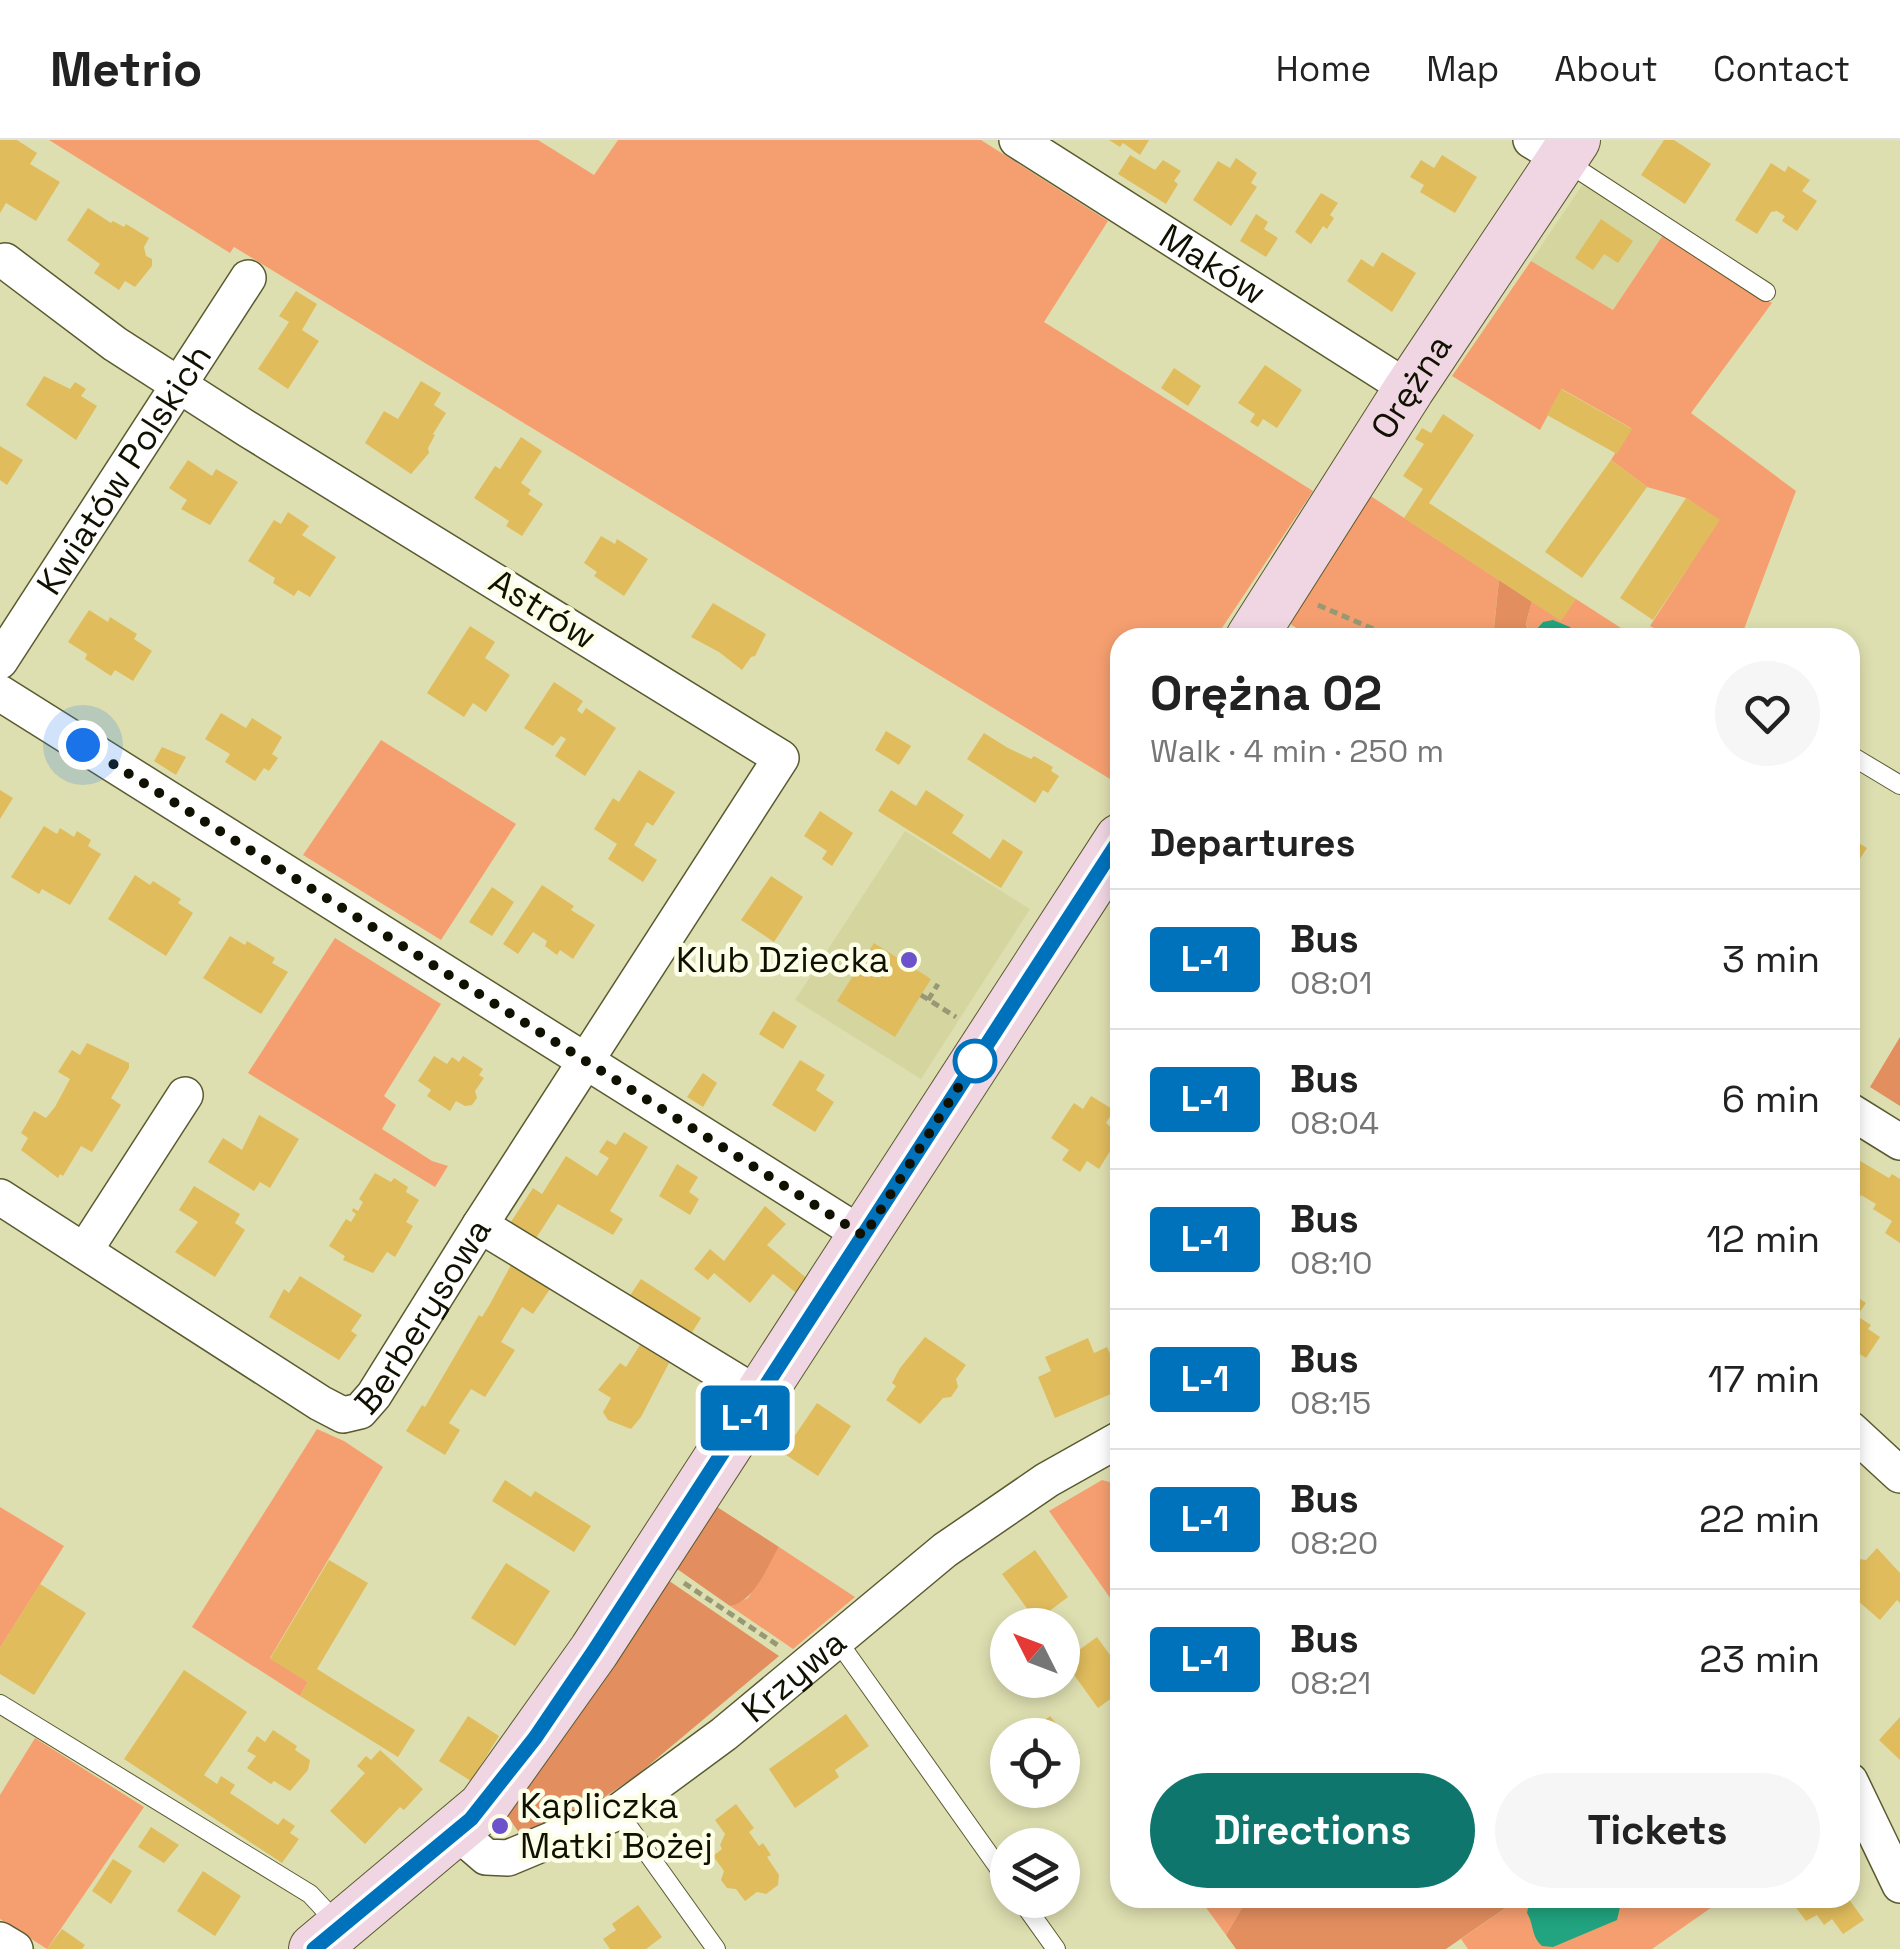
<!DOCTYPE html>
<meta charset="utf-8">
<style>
body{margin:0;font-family:"Space Grotesk",sans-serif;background:#f6f6f6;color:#222;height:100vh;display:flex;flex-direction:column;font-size:38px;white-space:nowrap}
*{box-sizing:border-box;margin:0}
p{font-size:32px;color:#767676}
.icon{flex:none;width:55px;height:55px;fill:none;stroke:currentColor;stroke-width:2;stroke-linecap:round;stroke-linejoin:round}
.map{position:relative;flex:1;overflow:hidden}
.sheet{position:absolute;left:1110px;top:488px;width:750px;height:1280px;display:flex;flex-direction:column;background:#fff;border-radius:30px;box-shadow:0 5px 15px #0003}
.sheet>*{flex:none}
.badge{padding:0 20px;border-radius:8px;font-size:35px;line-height:65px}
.needle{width:65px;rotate:312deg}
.buttons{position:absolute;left:990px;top:1468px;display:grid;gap:20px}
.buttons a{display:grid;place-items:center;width:90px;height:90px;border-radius:50%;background:#fff;box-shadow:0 5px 15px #0003;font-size:50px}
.you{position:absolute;width:50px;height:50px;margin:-25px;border:8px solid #fff;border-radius:50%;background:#1a73e8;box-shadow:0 0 0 15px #1a73e833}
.map>.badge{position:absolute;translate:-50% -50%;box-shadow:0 0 0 5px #fff}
h2{padding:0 40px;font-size:38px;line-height:90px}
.round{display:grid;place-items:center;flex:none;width:105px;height:105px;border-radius:52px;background:#f6f6f6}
.headline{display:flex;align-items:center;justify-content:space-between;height:170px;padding:0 40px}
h1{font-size:48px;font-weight:700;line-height:75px}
.primary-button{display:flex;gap:20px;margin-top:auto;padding:20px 40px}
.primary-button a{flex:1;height:115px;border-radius:60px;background:#0f766e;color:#fff;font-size:40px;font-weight:700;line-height:115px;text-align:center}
.primary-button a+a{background:#f6f6f6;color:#222}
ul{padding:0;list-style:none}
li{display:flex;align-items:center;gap:30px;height:140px;padding:0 40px;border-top:2px solid #e0e0e0}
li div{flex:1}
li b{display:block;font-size:38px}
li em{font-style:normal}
li .badge{min-width:110px;font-weight:700;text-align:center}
header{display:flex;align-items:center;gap:60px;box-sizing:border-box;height:140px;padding:0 50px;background:#fff;border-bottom:2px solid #e0e0e0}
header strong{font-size:48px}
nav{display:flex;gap:55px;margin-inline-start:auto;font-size:35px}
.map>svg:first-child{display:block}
</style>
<header>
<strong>Metrio</strong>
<nav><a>Home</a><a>Map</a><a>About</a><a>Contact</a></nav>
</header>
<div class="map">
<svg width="1900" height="1809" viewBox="0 0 1900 1809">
<rect width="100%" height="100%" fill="#dedfb0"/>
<!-- built -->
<path fill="#d4d59f" d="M1583,44L1663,95L1613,170L1531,121Z
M905,691L1030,769L921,939L795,860Z"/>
<!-- green -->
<path fill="#f59f70" d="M49,0H538L594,35L618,0H981L1108,81L1044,182L1313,351L1216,497L1120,498V645L234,107L230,113Z
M1663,95L1772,163L1691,273L1796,351L1741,497H1671L1650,486L1719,380L1686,358L1647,347L1611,320L1631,288L1562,249L1540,290L1452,236L1531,121L1613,170Z
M1363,351L1499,440L1493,497H1310L1280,477Z
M1576,459L1635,497H1581L1543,482L1530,495L1526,483L1532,461Z
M381,600L516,684L441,800L303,715Z
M335,798L441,864L384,956L396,965L382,989L432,1021L448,1026L435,1047L248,933Z
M317,1289L344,1301L383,1327L270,1518L308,1542L300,1556L192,1487Z
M1102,1340L1120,1345V1472L1049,1371Z
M0,1367L64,1406L0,1508Z
M779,1407L855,1457L793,1509L730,1466L748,1458Z
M35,1598L144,1667L47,1809L0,1779V1655Z
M1199,1758H1248L1226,1795Z
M1520,1758H1725L1652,1809H1468L1461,1799Z"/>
<!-- forest -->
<path fill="#e38e5f" d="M1499,440L1532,461L1526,483L1529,497L1493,498Z
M1900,897V966L1870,947Z
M711,1363L779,1407C766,1428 755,1461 730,1466L670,1424Z
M662,1436L779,1516L636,1636L597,1662L520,1694L504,1671Z
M1248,1758H1520L1446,1809H1236L1226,1795Z"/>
<!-- water -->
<path fill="#21a47f" d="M1553,480L1570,487L1581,497H1529L1543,482Z
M1530,1758H1618L1621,1763L1617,1780L1553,1807L1542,1806C1531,1796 1534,1784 1527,1773Z"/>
<!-- building -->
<path fill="#e0bc5d" d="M0,0H17L37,13L30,24L60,42L36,81L6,63L0,73Z
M1109,0H1149L1140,15L1123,3L1120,7Z
M1664,0H1674L1711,24L1685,64L1641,35Z
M1130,15L1155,30L1163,20L1181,31L1174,41L1178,44L1166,64L1118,34Z
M1442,15L1477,37L1455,73L1420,52L1424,45L1410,37L1421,20L1434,28Z
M1236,18L1257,33L1251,43L1257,47L1231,86L1193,60L1218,21L1230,28Z
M1771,23L1785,32L1788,26L1810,40L1802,51L1817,61L1797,91L1782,81L1785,76L1777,71L1771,72L1757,94L1735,80Z
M1321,53L1338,63L1330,75L1334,78L1327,89L1323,86L1311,104L1295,92Z
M88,68L111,83L113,81L124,87L126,84L149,98L144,107L146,116L152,119V126L135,147L125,141L119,150L94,133L100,124L67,100Z
M1256,74L1268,82L1264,89L1278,98L1266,117L1240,101Z
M1601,79L1633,101L1618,123L1604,114L1593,130L1575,118Z
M1382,112L1416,133L1392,172L1347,141L1361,119L1373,127Z
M296,151L317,164L302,190L319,201L288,249L258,229L289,182L279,176Z
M1265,225L1302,250L1277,288L1263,279L1258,287L1250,282L1255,274L1238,263Z
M1174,228L1201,246L1188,266L1161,248Z
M44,236L70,249L75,242L86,249L81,256L97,266L76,300L26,265Z
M421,241L441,253L434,265L446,273L433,294L435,295L428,308L429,313L411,334L365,303L384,271L398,279Z
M1561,249L1632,289L1617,314L1547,275Z
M1443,274L1474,295L1429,363L1576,459L1561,481L1404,378L1423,349L1403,336L1424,304L1415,299L1422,288L1431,293Z
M521,297L542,311L521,343L531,350L528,354L543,364L522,396L506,386L509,381L474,358L495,326L500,329Z
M0,306L23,320L7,345L0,340Z
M188,320L212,336L216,329L238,342L210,385L181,369L187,360L169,348Z
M1611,320L1647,347L1582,438L1545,412Z
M1686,358L1720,380L1653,480L1620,458Z
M288,372L309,386L302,395L336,417L310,457L298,450L294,456L273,443L275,438L248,421L274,380L281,384Z
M601,396L615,404L617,399L648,419L624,456L594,436L597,432L584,423Z
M713,463L766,494L755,516L751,517L742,530L719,512L691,497Z
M89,470L108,482L110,477L137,494L134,499L152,511L133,541L115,530L111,536L85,519L87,514L68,502Z
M470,486L495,502L485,518L510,535L486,572L473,563L464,577L427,553Z
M554,542L583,561L577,570L582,574L586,568L616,588L585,636L555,616L566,599L561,596L553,606L524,588Z
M221,573L246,588L252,578L282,597L272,614L278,618L269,631L264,628L255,641L225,622L230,614L205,599Z
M886,591L911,606L899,625L875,610Z
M984,593L1008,608L1031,619L1034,616L1053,627L1051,631L1059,636L1048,653L1043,650L1035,663L967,619Z
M162,607L186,617L176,635L154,621Z
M639,630L675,652L653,686L647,682L634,705L657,720L643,742L608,719L617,704L594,689L613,658L619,662Z
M0,650L13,658L0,679Z
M891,650L916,666L926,650L964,675L952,693L990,719L1003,699L1023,712L1001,748L878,671Z
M820,671L853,693L832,726L822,719L827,711L804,696Z
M44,686L57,694L60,688L74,697L77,691L91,700L88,706L101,714L70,765L42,749L39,754L11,737Z
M1850,698L1867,708L1857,723L1858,728L1850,736Z
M135,735L150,745L153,741L181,759L178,763L193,773L166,816L108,779Z
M771,736L803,757L774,802L741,780Z
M542,745L574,766L571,770L595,785L573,819L560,810L557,815L545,806L547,801L533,792L518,814L503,804Z
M492,747L514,762L492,796L469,782Z
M230,796L245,805L247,801L275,818L272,823L288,832L261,874L203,838Z
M874,803L931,839L895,897L837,861Z
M773,871L797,886L783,909L759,894Z
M87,903L129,923V928L111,958L121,965L92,1012L81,1006L63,1036L60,1034L58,1038L21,1010L28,998L21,993L34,971L46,978L55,967L70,939L58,932L72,910L80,915Z
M434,916L447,924L452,917L459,922L463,916L483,929L479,935L484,938L475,951L477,958L472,965L465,966L456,961L450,971L427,956L431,950L418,941Z
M800,920L825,935L816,950L834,962L815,992L772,965Z
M703,933L717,943L703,967L687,957Z
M1091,956L1114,970L1106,983L1120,995L1099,1029L1087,1021L1080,1032L1062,1020L1069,1010L1051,998L1074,963L1083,969Z
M259,975L299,999L270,1048L260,1042L254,1051L208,1022L223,998L242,1010Z
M624,992L648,1007L610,1071L623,1079L613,1095L558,1064L531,1106L505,1091L533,1048L542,1054L566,1016L597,1036L609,1018L599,1012L607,1000L616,1005Z
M1850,1015L1889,1038L1892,1034L1900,1039V1103L1885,1093L1892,1081L1873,1069L1876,1064L1861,1055L1850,1073Z
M677,1024L698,1037L689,1052L699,1059L690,1075L659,1056Z
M375,1033L391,1042L394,1038L408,1047L406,1052L419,1060L406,1082L413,1086L395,1117L387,1112L373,1133L343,1120L345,1116L329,1106L346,1079L351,1082L356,1074L352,1071L353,1068L358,1071L363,1062L359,1059Z
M194,1046L240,1074L235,1083L245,1090L215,1137L175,1112L198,1082L179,1070Z
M765,1066L786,1084L767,1105L810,1141L800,1156L773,1134L750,1163L714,1133L708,1140L694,1129L710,1109L724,1121Z
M511,1125L550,1149L533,1174L522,1167L501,1202L515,1210L485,1257L471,1249L449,1283L460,1290L445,1315L406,1291L422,1265L425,1267L479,1175L482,1177L490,1164Z
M300,1136L362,1175L351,1191L357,1195L339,1220L269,1177L284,1149L289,1153Z
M641,1139L701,1178L686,1202L625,1163Z
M1850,1152L1866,1163L1857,1176L1871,1185L1868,1189L1880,1197L1866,1218L1850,1208Z
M925,1197L966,1225L956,1239L958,1247L951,1257L943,1258L920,1284L886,1260L896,1246L892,1243L900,1228Z
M1088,1198L1094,1213L1107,1207L1120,1236V1250L1055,1278L1038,1237L1051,1231L1045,1217Z
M640,1205L669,1223L641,1277L631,1289L608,1280L603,1272L611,1258L598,1250L620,1223L626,1227Z
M817,1263L851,1286L818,1336L783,1313Z
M505,1340L531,1357L535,1351L591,1386L574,1412L492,1361Z
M1877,1408L1900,1433V1463L1897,1460L1880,1480L1850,1454V1437L1856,1431L1855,1424L1859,1419L1866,1420Z
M1035,1410L1068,1457L1036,1481L1002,1434Z
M329,1420L368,1443L317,1529L415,1590L398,1617L300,1556L308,1542L270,1519Z
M506,1423L550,1451L515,1506L471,1478Z
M40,1444L86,1473L34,1555L0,1534V1508Z
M1097,1497L1120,1529V1552L1098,1568L1064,1521Z
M184,1530L247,1572L204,1635L217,1644L221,1636L235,1645L230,1653L278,1685L283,1678L295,1686L290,1693L299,1699L282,1723L124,1619Z
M846,1574L869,1606L835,1630L839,1637L795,1668L769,1629Z
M468,1576L499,1596L471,1641L439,1621Z
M1050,1576L1080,1613L1062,1627V1595H1026Z
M1900,1577V1620L1879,1600Z
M273,1590L297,1606L295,1610L310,1620L308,1630L290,1651L274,1641L271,1644L247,1628L256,1616L247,1611L257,1596L265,1602Z
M380,1610L423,1649L404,1670L400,1667L365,1704L330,1671L365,1633L357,1626L366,1616L371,1620Z
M1040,1650H1062L1054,1656L1058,1661L1052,1665Z
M736,1664L754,1688L749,1692L759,1706L763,1703L771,1715L767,1717L779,1735L778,1745L766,1754L757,1752L745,1761L736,1749L727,1748L721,1740L724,1731L713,1716L722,1709L720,1705L725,1694L715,1680Z
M151,1687L179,1705L164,1723L138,1707Z
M113,1719L132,1731L111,1764L92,1751Z
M203,1731L241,1756L215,1796L177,1771Z
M1795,1758H1848L1864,1780L1843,1794L1832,1779L1824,1785L1817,1775L1806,1781L1791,1761Z
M638,1765L662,1797L646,1809H610L603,1799L616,1790L612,1784Z
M62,1789L85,1805L82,1809H47Z"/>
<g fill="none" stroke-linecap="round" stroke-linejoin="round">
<defs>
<path id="lane" d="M1565,21L1766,152
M1850,615L1900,645
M837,1500L1008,1741
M0,1564L310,1754L338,1784
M618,1672L716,1809
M1021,1760L1056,1809"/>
<g id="street">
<path id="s1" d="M1017,0L1409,249"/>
<path d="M1531,0L1562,19"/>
<path id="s2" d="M0,521L248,138"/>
<path d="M0,553L864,1096"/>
<path d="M1850,971L1900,1002"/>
<path id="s3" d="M0,1057L320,1263L343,1275L360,1271L374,1255L480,1085L781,618L249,290L115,204L5,121"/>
<path d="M480,1085L760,1256"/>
<path d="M85,1110L185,955"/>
<path d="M1850,1289L1900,1335"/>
<path d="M1850,1641L1900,1745"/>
<path id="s4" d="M457,1692L486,1717L508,1718L618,1672L724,1594L945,1410L1047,1340L1120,1299"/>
<path d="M0,1800L15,1809"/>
</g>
<g id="secondary">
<path id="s5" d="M1251,498L1409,249L1575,0"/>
<path d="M314,1809L483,1667L594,1511L1120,699"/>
</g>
</defs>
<!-- lane casing -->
<use href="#lane" stroke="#5a5a30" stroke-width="20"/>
<!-- street casing -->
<use href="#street" stroke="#5a5a30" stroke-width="38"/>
<!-- secondary casing -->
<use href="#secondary" stroke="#5a5a30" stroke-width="52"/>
<!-- path -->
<path stroke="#979874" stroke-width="5" stroke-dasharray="8 5" stroke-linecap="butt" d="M1318,465L1394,498
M921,855L956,877
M928,860L938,844
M684,1443L779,1506"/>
<!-- lane -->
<use href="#lane" stroke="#fff" stroke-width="18"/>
<!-- street -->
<use href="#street" stroke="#fff" stroke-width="35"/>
<!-- secondary -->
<use href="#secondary" stroke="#f0d6e3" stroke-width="50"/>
</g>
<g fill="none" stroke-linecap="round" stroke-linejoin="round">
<defs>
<path id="line" d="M314,1809L471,1679L535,1598L594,1511L1120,699"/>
</defs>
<!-- line casing -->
<use href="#line" stroke="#fff" stroke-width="22"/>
<!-- line -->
<use href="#line" stroke="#0072bc" stroke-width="15"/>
<!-- walk -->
<path stroke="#111102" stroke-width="10" stroke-dasharray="0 18" d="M83,605L864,1096L975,921"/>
</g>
<!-- markers -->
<g fill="#6c52cb" stroke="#fdfee7" stroke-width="4">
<circle cx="909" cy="820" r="10"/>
<circle cx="500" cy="1686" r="10"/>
</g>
<circle fill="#fff" stroke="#0072bc" stroke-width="5" cx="975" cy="921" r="20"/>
<g text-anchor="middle" stroke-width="9" stroke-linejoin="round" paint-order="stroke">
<!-- street labels -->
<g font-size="35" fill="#111102" stroke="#fdfee7">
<text dy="12" stroke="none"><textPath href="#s1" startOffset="232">Maków</textPath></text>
<text dy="12" stroke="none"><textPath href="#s5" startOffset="298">Orężna</textPath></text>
<text dy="12" stroke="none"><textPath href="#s2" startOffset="228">Kwiatów Polskich</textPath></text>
<text transform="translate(543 469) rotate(32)" y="12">Astrów</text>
<text dy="12" stroke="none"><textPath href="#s3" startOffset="538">Berberysowa</textPath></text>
<text dy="12" stroke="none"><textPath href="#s4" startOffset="402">Krzywa</textPath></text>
</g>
<!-- poi labels -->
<g font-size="35" fill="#111102" stroke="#fdfee7" text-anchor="end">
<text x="889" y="832">Klub Dziecka</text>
<text x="520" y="1678" text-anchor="start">Kapliczka<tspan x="520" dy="40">Matki Bożej</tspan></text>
</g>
</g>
</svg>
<div class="buttons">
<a><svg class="needle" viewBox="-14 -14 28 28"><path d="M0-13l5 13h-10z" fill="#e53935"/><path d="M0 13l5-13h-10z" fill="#767676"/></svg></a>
<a><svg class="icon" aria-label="locate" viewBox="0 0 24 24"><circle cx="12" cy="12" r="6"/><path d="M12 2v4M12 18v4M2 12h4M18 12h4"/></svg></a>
<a><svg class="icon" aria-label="layers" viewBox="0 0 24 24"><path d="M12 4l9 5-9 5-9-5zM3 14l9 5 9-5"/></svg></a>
</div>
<div class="you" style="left:83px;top:605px"></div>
<b class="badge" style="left:745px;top:1278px;background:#0072bc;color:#fff">L-1</b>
<section class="sheet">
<div class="headline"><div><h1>Orężna 02</h1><p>Walk · 4 min · 250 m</p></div><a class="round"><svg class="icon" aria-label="heart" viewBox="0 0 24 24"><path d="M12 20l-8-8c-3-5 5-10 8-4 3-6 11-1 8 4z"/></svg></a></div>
<h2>Departures</h2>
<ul>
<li><span class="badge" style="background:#0072bc;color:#fff">L-1</span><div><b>Bus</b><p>08:01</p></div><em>3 min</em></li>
<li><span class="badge" style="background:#0072bc;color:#fff">L-1</span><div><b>Bus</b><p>08:04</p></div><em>6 min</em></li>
<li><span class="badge" style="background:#0072bc;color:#fff">L-1</span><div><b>Bus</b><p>08:10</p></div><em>12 min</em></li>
<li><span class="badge" style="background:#0072bc;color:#fff">L-1</span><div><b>Bus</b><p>08:15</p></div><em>17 min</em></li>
<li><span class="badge" style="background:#0072bc;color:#fff">L-1</span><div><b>Bus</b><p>08:20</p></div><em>22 min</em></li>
<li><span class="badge" style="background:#0072bc;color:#fff">L-1</span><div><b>Bus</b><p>08:21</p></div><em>23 min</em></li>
</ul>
<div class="primary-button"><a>Directions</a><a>Tickets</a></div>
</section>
</div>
